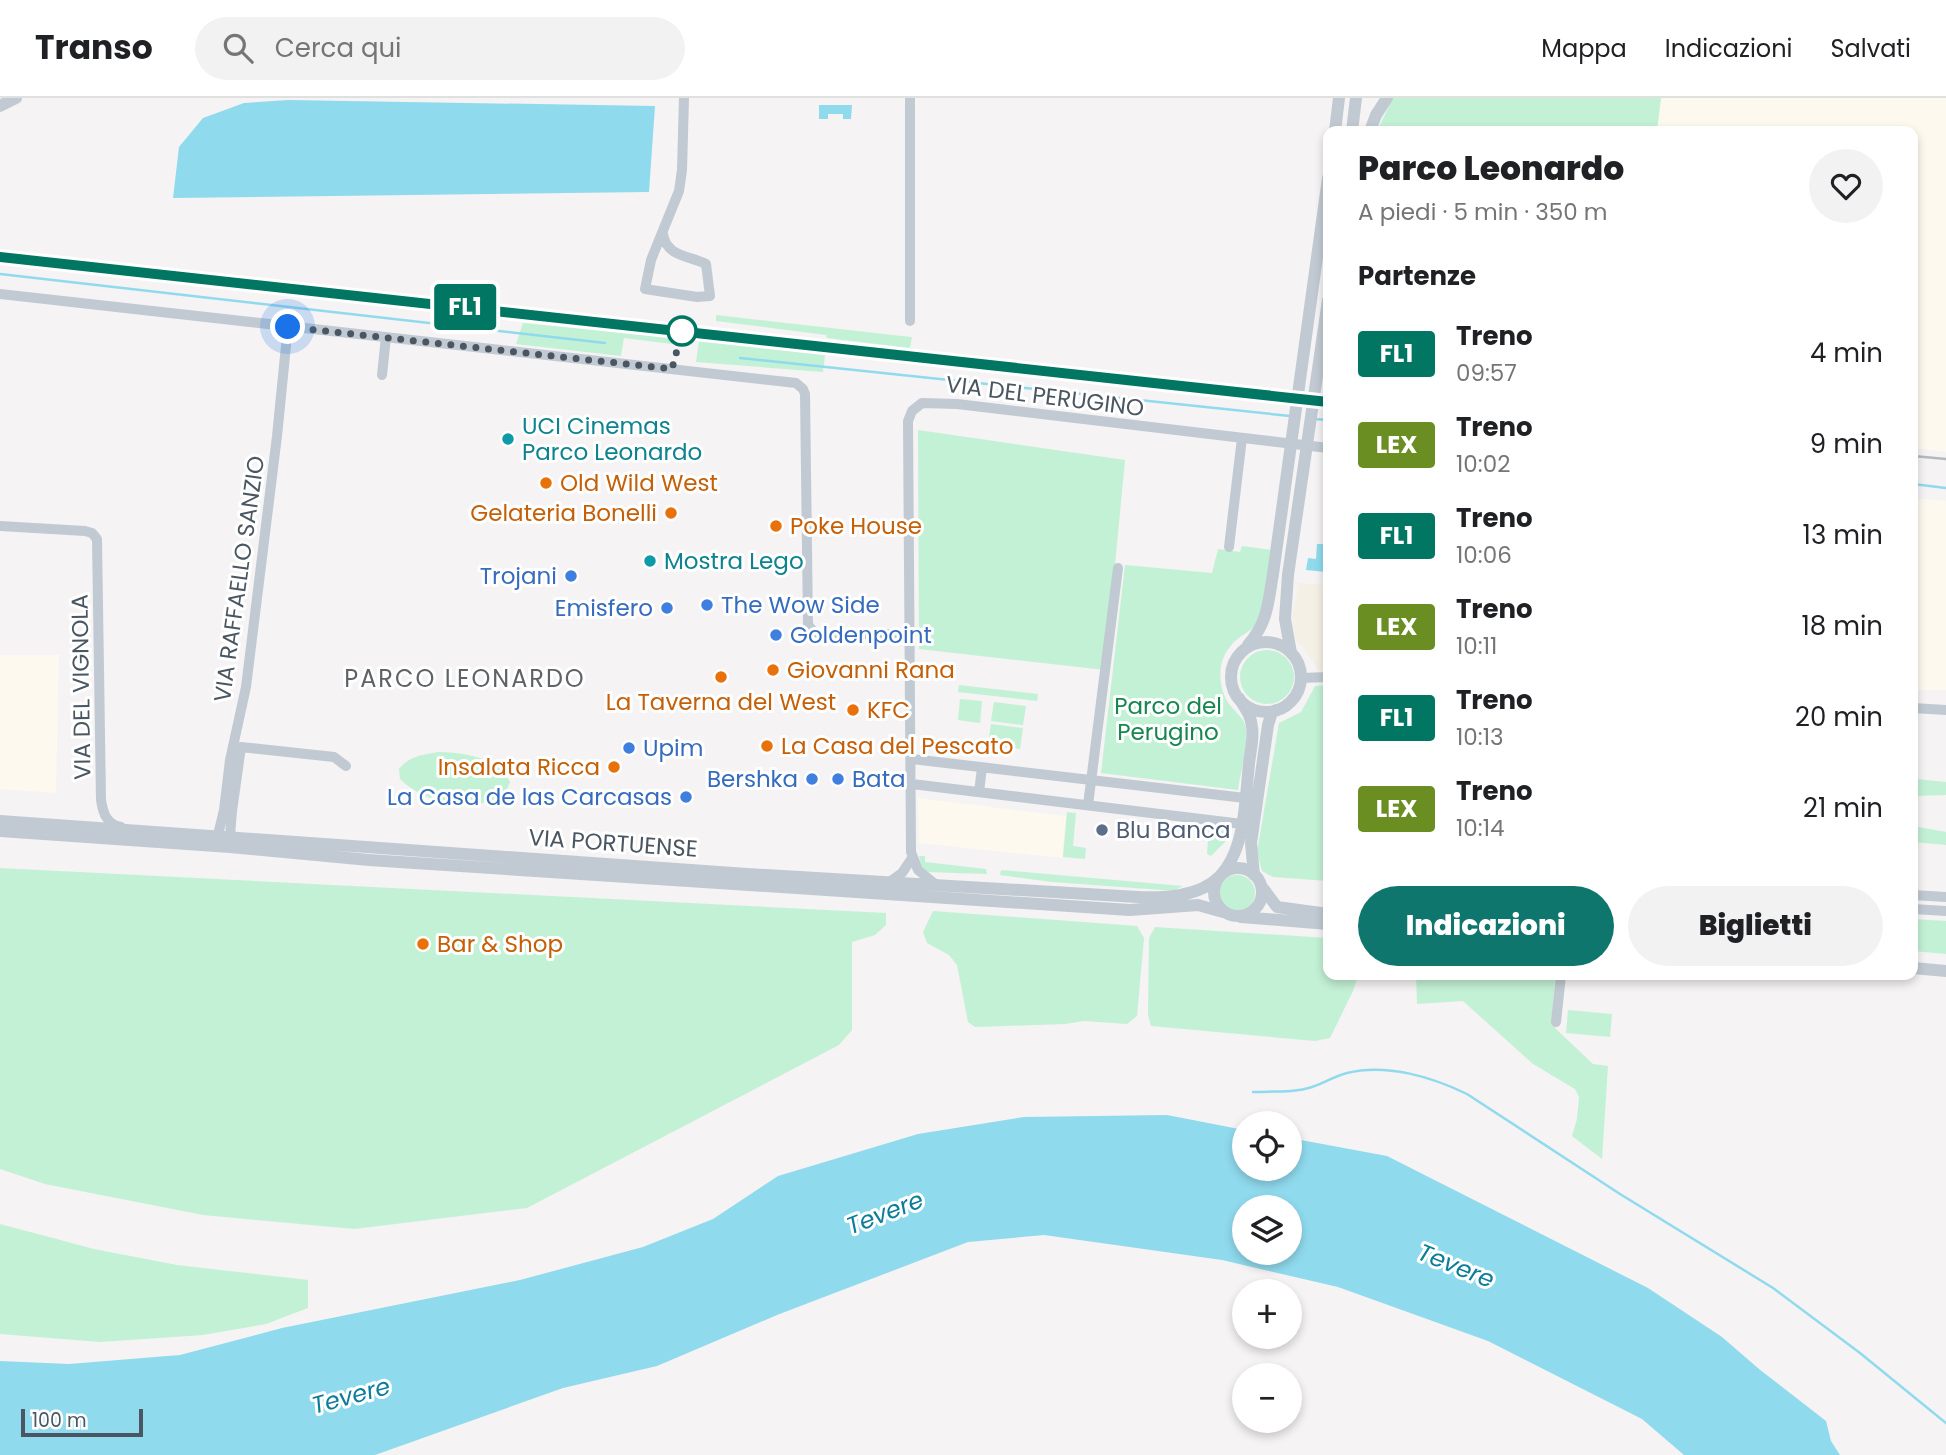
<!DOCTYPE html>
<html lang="it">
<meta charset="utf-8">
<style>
body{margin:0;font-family:Poppins,sans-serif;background:#f2f2f2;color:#202124;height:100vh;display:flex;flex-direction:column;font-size:26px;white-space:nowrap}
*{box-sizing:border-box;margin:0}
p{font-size:23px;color:#757577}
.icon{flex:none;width:38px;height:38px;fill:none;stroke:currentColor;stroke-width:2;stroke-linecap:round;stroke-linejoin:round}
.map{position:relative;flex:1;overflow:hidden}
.drawer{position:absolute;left:1323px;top:28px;width:595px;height:854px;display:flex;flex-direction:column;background:#fff;border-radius:14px;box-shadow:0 4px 10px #0003}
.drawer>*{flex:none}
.badge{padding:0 14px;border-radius:5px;font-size:24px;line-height:46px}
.tools{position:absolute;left:1232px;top:1013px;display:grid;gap:14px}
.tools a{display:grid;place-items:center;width:70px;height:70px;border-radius:50%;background:#fff;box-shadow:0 4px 10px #0003;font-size:35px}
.scale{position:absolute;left:21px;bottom:18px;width:122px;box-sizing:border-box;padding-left:7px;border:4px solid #4a5661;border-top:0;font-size:19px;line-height:24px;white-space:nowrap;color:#4a5661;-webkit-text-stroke:5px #fff;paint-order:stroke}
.you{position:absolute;width:35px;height:35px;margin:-18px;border:5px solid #fff;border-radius:50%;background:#1a73e8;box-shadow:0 0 0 10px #1a73e833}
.map>.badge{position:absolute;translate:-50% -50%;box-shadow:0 0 0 4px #fff}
h2{padding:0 35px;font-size:26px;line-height:63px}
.round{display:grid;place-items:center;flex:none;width:74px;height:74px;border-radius:37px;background:#f2f2f2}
.head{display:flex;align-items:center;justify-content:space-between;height:119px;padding:0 35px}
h1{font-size:33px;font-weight:800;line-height:52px}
.primary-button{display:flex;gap:14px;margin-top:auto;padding:14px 35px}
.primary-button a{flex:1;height:80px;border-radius:42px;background:#0f766e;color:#fff;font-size:28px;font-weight:800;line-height:80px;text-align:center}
.primary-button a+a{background:#f2f2f2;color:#202124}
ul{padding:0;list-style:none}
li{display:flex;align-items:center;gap:21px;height:91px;padding:0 35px}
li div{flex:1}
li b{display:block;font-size:26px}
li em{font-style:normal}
li .badge{min-width:77px;font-weight:700;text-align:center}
header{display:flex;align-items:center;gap:42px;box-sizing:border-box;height:98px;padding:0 35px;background:#fff;border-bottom:2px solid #e0e0e0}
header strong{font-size:33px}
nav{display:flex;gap:38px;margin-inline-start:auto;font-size:24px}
.search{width:490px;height:63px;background:#f2f2f2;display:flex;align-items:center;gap:18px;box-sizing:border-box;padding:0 24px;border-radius:38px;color:#757577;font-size:26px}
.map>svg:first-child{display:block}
</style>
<header>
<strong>Transo</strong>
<div class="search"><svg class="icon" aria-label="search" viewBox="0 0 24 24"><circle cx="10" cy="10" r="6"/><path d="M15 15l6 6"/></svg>Cerca qui</div>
<nav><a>Mappa</a><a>Indicazioni</a><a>Salvati</a></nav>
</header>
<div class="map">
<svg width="1946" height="1357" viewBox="0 0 1946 1357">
<rect width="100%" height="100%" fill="#f5f3f3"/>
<!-- commercial -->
<path fill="#fdf9ef" d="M1661,0H1946V354L1913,350V33H1657Z
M1913,400L1946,403V592H1913Z
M0,557H59L56,695L0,691Z
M918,700L1066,718L1062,760L919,745Z"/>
<!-- green -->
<path fill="#c3f1d5" d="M1393,0H1661L1657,33H1377Z
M716,217L911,239H912L910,250L827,240L826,237L716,223Z
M523,225L672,240V246L624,240L621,258L516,246Z
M699,243L825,257L823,274L696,264Z
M918,332L1125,362L1105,572L919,551Z
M1242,448L1272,452L1261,522C1252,534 1238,537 1229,550C1217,565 1218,590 1229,606C1234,613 1243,619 1245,627C1250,641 1240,676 1238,692L1101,675L1125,467L1212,475L1218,451L1240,454Z
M1240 579a27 27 0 1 1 54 0a27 27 0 1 1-54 0Z
M959,587L1038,596L1037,603L958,594Z
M1328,587V783L1273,779L1262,773L1257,754L1279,625L1301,614L1315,588Z
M960,601L982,603L980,625L958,622Z
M994,604L1026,608L1023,627L991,623Z
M991,626L1023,630L1020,651L988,647Z
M438,654C464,655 497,658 510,684L505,696C473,716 426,706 400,681L399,671C409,658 422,657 438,654Z
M1916,681L1946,684V697L1915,698Z
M1067,714L1076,715L1073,748L1086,750L1085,761L1063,759Z
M1913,728L1946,734V747L1913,744Z
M1209,729L1231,732L1232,737L1211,758L1207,756Z
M919,758H925V764L986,771L987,776L926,774L922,771Z
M0,770L886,815V827L875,837L852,844V932L839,947L527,1110L354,1131L203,1117L45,1086L0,1071Z
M1001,772L1183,788L1175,792H1162L1052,784L1000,777Z
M1219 795a18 18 0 1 1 36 0a18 18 0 1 1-36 0Z
M933,813L1137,828L1144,840L1137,918L1127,926L1084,923L1065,926L975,929L968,924L957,867L949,857L927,845L923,834Z
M1913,821L1946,823V856L1913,853Z
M1155,829L1328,840V877L1358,878L1353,893L1330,940L1315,943L1151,928L1148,917L1149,840Z
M1416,877H1552L1555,880L1552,923L1556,931L1593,966L1608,968L1602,1061L1572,1038L1577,1021L1579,999L1575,991L1533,966L1463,903L1417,906Z
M1568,912L1612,916L1610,939L1566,935Z
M0,1126L94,1151L177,1167L308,1182V1210L266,1226L203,1237L100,1244L0,1236Z"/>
<!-- sand -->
<path fill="#f5f0e5" d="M1299,485L1328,487V572L1319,573L1306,553L1295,541L1292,521Z"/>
<!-- water -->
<path fill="#90daee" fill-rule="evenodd" d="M288,2L655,8L649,94L173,100L179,49L203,20L244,5Z
M819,7H852L851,21H843V16H828V21H819Z
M1317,446H1326V474L1306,472L1308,460L1316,461Z
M1167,1017L1244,1032V1071H1290V1040L1387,1058L1648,1190L1722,1239L1759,1271L1826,1323L1831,1343L1840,1357H1684L1642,1321L1488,1243L1338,1189L1222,1162L1044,1137L968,1144L777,1217L657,1268L563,1290L375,1357H0V1263L69,1266L180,1257L282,1230L520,1182L643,1149L713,1121L778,1078L918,1036L1024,1019ZM1244,1110H1290V1155H1244Z"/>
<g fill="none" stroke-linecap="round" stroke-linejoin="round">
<!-- stream -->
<path stroke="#90daee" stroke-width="2.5" d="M0,176L605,245
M740,260L1290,318
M1314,321L1328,322
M1913,386L1946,390
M1253,994C1272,993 1294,995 1312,989C1324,985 1335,978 1347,975C1386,965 1432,979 1467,996L1620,1096L1773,1190L1860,1255L1946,1325"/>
<!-- minor -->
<path stroke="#c1cad2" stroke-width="10" d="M910,0V223
M663,136C666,159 691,158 706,166L710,198L697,199L645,191L651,162L679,93L682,72L684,0
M0,196L796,285L803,291L805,296L808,527L813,533L820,536H911
M382,277L386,239
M0,428L85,433L92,435L97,441L101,702C103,716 107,726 121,729
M1229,449L1242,340
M1301,580L1328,579
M1913,610L1946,612
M912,661L1245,700
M912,686L1242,726
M979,694L982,670
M1088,707L1118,470
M218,737L224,712L230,662L246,589L277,338L288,228
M230,738L232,713L241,649L334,659L346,668
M888,785L902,775L912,760
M935,786L918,772L911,754L908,323L912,313L922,305L957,306L1328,350
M1913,797L1946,799
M1913,811L1946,813
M1556,924L1561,877"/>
<!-- tertiary -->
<path stroke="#c1cad2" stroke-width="12" d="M0,8L16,0
M1335,33L1339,0
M1352,33L1356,0
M1370,33L1376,17L1387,0
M1288,477L1285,521L1291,555
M1231 579a35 35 0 1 1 70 0a35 35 0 1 1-70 0Z
M1248,547C1268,524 1268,505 1273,476
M0,723L747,776L1138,799C1164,800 1199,799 1219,779C1246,752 1245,701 1249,666C1250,654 1254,641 1252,629C1251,617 1245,610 1239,600
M0,733L230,749L369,762L1130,812L1198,807L1223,814
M1214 794a24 24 0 1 1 48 0a24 24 0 1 1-48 0Z
M1254,777L1251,745L1268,627L1272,614L1276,612
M1262,789L1277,809L1328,816
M1241,819L1328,826
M1913,870L1946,873"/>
<!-- rail -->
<path stroke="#b5b8bd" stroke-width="2.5" d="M0,154L1328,299
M1913,358L1946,361"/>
<!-- tertiary-bridge -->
<path stroke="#c1cad2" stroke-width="12" d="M1273,476L1328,80
M1288,477L1328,202"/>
</g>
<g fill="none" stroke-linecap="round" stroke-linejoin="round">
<defs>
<path id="line" d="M0,159L1328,304"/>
</defs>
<!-- line casing -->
<use href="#line" stroke="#fff" stroke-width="16"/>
<!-- line -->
<use href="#line" stroke="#007663" stroke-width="10"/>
<!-- walk -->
<path stroke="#4a5661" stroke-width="7" stroke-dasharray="0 12.6" d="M288,229L672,271L682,233"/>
</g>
<!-- markers -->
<circle fill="#fff" stroke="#007663" stroke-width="3.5" cx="682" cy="233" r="14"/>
<g fill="#0f9aa8" stroke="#fff" stroke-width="2.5">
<circle cx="508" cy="341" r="7"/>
<circle cx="650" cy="463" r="7"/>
</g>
<g fill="#e8710a" stroke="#fff" stroke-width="2.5">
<circle cx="546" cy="385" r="7"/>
<circle cx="671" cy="415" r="7"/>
<circle cx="776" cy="428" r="7"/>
<circle cx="773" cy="572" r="7"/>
<circle cx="721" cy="579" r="7"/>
<circle cx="853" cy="612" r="7"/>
<circle cx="767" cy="648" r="7"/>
<circle cx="614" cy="669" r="7"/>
<circle cx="423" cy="846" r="7"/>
</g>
<g fill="#3f7fe0" stroke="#fff" stroke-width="2.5">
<circle cx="571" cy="478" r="7"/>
<circle cx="707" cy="507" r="7"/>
<circle cx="667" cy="510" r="7"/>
<circle cx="776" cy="537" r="7"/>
<circle cx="629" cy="650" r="7"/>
<circle cx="812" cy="681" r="7"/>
<circle cx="838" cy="681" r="7"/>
<circle cx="686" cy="699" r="7"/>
</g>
<circle fill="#5c6f8a" stroke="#fff" stroke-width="2.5" cx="1102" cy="732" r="7"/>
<g text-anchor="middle" stroke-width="6" stroke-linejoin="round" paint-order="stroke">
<!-- street labels -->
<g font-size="23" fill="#4a5661" stroke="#fff">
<text transform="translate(1045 298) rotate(7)" y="8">VIA DEL PERUGINO</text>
<text transform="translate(239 481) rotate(-82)" y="8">VIA RAFFAELLO SANZIO</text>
<text transform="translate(81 589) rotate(-91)" y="8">VIA DEL VIGNOLA</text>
<text transform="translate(613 745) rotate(4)" y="8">VIA PORTUENSE</text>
</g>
<!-- culture labels -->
<g font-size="23" fill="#0d838f" stroke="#fff" text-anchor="start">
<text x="522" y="336">UCI Cinemas<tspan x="522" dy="26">Parco Leonardo</tspan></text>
<text x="664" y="471">Mostra Lego</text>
</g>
<!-- food labels -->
<g font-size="23" fill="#c56008" stroke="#fff" text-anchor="start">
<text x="560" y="393">Old Wild West</text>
<text x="657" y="423" text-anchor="end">Gelateria Bonelli</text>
<text x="790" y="436">Poke House</text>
<text x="787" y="580">Giovanni Rana</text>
<text x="721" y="612" text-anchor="middle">La Taverna del West</text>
<text x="867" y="620">KFC</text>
<text x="781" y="656">La Casa del Pescato</text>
<text x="600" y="677" text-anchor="end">Insalata Ricca</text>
<text x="437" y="854">Bar &amp; Shop</text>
</g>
<!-- shop labels -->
<g font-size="23" fill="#366cbe" stroke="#fff" text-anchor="end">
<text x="557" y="486">Trojani</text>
<text x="721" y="515" text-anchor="start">The Wow Side</text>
<text x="653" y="518">Emisfero</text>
<text x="790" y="545" text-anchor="start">Goldenpoint</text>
<text x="643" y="658" text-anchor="start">Upim</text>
<text x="798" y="689">Bershka</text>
<text x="852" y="689" text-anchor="start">Bata</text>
<text x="672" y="707">La Casa de las Carcasas</text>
</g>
<!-- park labels -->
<g font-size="23" fill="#17864f" stroke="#fff">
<text x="1168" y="616">Parco del<tspan x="1168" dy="26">Perugino</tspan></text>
</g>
<!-- service labels -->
<g font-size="23" fill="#4e5e75" stroke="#fff" text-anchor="start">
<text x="1116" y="740">Blu Banca</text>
</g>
<!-- neighbourhood labels -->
<g font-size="24" letter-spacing="2" fill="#5f6368" stroke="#fff">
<text x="465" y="589">PARCO LEONARDO</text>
</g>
<!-- water labels -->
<g font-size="24" font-style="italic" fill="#0c7c9b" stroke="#fff">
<text transform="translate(885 1115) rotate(-21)" y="8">Tevere</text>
<text transform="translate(1456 1168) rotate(22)" y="8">Tevere</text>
<text transform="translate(351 1298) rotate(-15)" y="8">Tevere</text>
</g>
</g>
</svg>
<div class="tools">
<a><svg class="icon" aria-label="locate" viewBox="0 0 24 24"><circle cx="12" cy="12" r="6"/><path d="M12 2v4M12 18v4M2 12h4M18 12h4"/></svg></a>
<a><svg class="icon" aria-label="layers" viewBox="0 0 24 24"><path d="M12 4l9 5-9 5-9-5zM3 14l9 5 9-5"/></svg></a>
<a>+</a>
<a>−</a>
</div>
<div class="scale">100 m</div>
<div class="you" style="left:288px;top:229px"></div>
<b class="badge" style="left:465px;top:209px;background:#007663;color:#fff">FL1</b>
<section class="drawer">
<div class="head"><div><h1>Parco Leonardo</h1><p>A piedi · 5 min · 350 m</p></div><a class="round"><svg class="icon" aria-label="heart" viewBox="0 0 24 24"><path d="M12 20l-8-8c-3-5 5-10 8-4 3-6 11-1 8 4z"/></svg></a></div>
<h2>Partenze</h2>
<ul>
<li><span class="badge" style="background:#007663;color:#fff">FL1</span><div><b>Treno</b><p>09:57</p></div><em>4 min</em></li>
<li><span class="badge" style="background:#6b8e23;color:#fff">LEX</span><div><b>Treno</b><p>10:02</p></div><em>9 min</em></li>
<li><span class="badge" style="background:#007663;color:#fff">FL1</span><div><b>Treno</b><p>10:06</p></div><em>13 min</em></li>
<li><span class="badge" style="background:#6b8e23;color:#fff">LEX</span><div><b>Treno</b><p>10:11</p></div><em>18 min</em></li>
<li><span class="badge" style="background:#007663;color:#fff">FL1</span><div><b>Treno</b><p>10:13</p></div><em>20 min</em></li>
<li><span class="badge" style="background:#6b8e23;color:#fff">LEX</span><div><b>Treno</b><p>10:14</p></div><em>21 min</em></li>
</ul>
<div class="primary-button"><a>Indicazioni</a><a>Biglietti</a></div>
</section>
</div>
